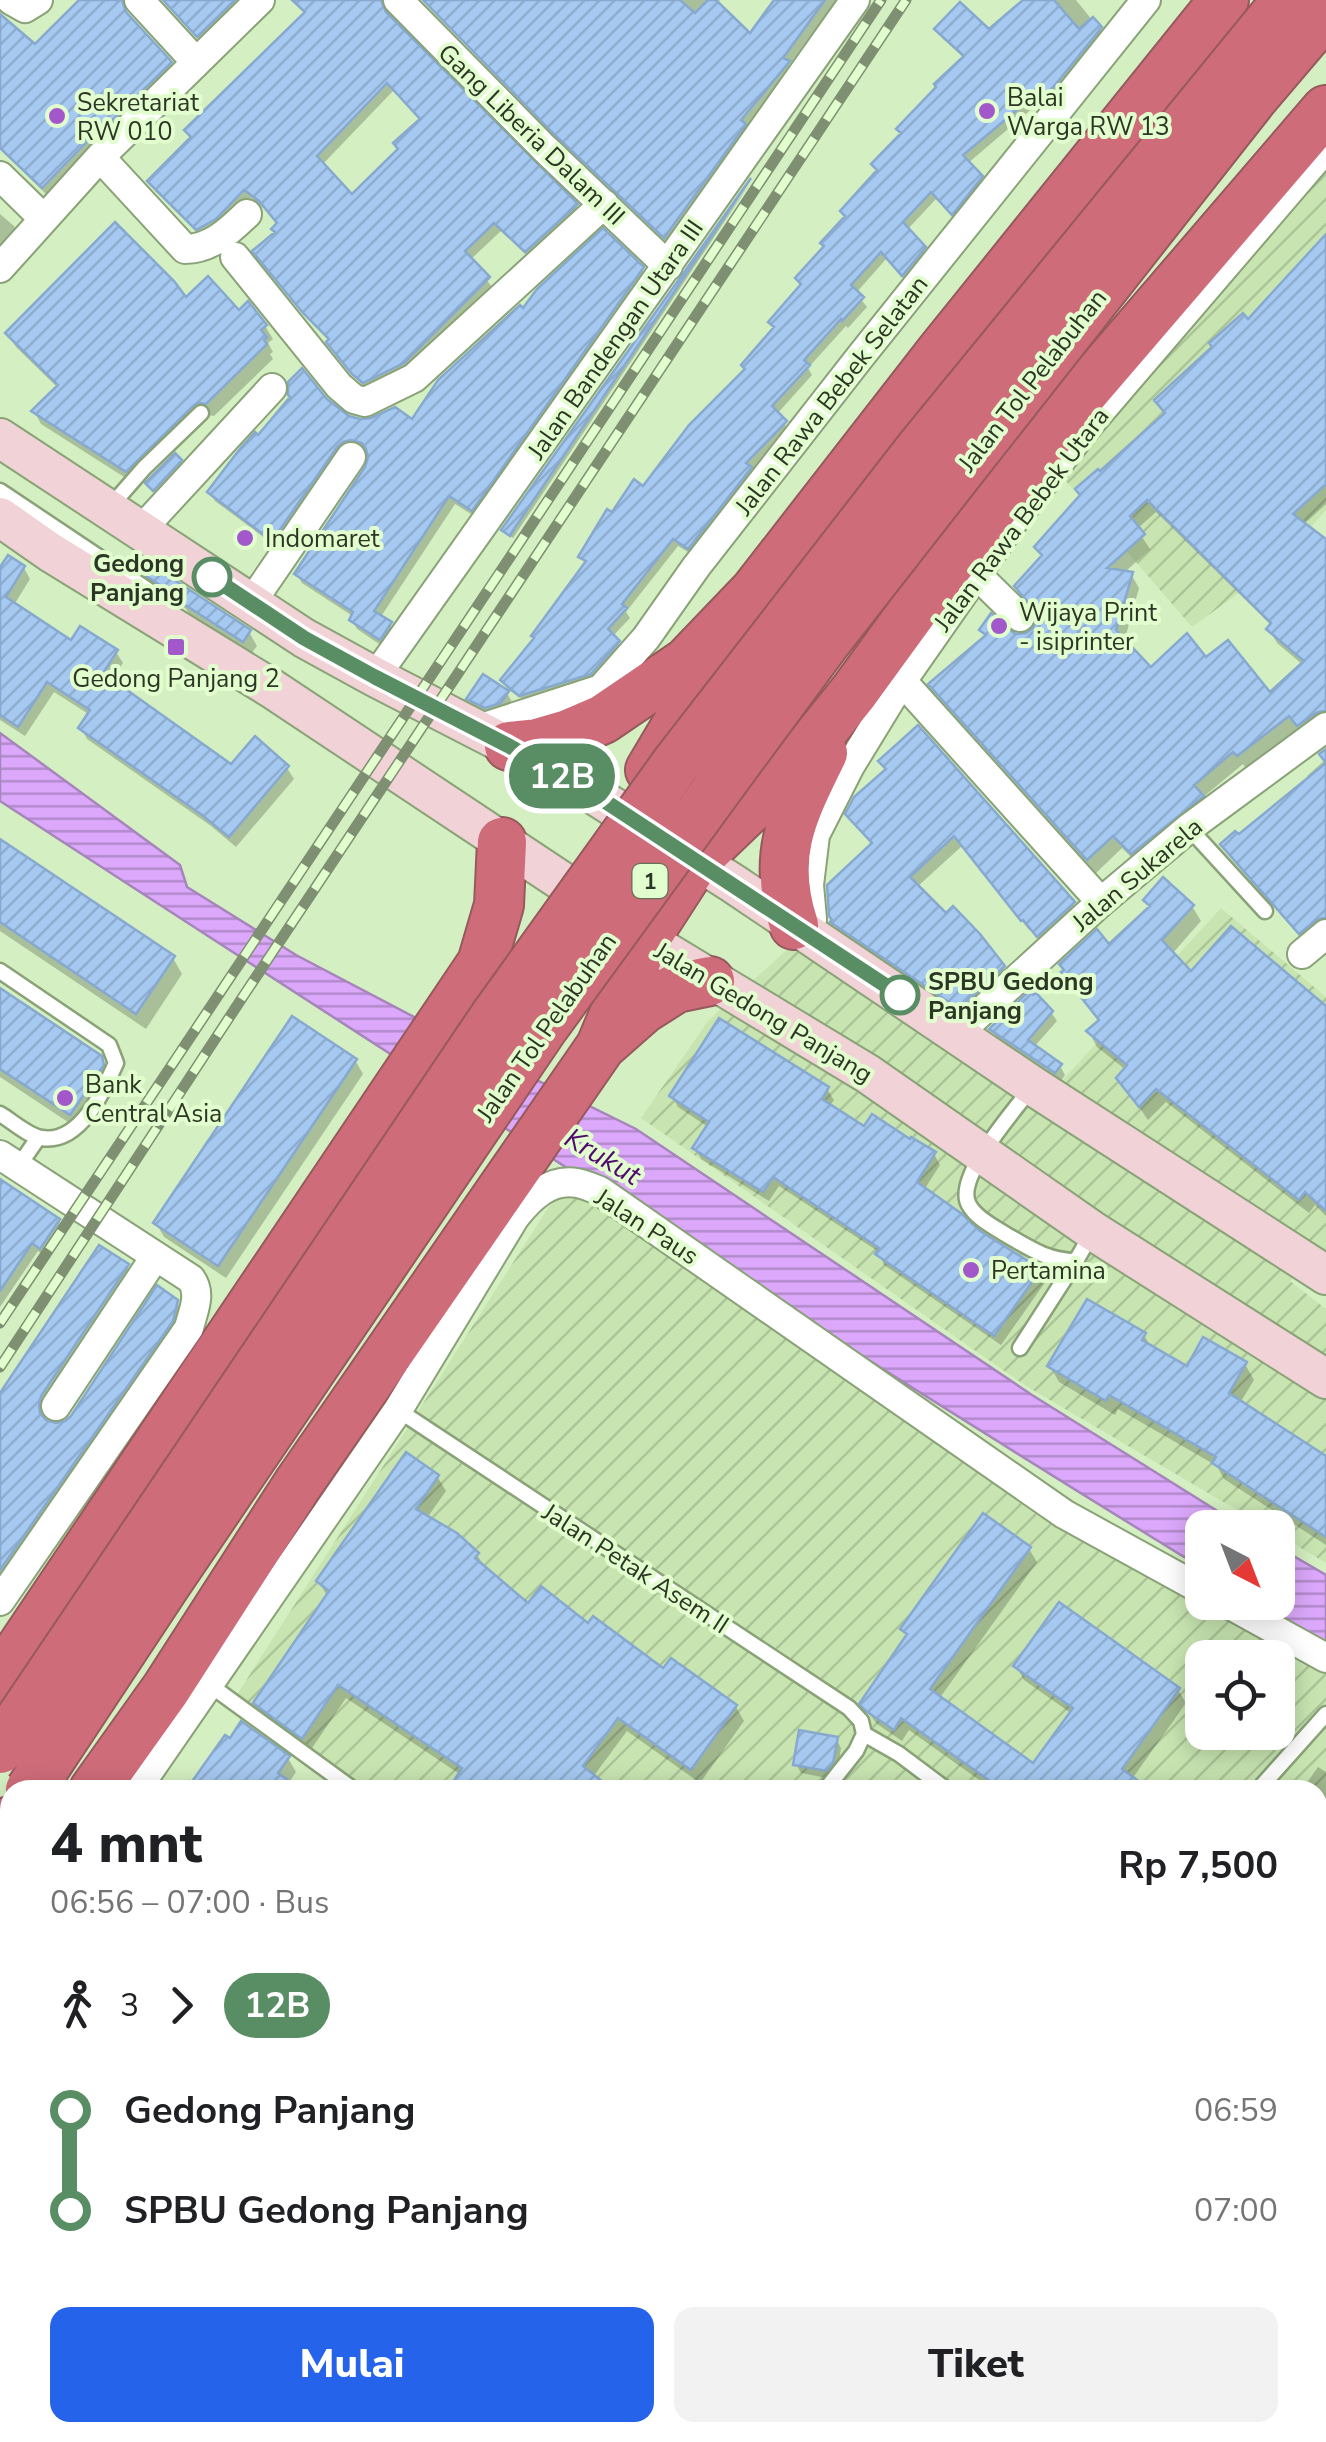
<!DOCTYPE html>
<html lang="id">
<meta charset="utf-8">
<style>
body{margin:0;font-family:"Nunito Sans",sans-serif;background:#f2f2f2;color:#202124;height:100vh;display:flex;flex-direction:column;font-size:38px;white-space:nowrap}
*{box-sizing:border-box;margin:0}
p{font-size:32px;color:#757577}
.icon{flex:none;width:55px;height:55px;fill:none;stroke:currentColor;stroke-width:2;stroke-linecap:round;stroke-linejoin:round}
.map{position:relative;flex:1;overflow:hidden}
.drawer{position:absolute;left:0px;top:1780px;width:1328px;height:662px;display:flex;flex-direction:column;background:#fff;border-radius:30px 30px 0 0;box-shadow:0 5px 25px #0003}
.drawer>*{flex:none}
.badge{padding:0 20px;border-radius:32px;font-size:35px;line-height:65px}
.needle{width:65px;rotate:138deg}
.tools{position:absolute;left:1185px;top:1510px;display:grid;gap:20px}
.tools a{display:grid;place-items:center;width:110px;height:110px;border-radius:20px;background:#fff;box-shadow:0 5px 25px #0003;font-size:50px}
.map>.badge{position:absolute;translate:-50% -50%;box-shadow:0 0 0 5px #fff}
.legs{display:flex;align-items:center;gap:15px;height:110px;padding:0 50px;font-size:32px}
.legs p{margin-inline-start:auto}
.overview{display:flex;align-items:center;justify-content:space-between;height:170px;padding:0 50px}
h1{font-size:55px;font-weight:800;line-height:75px}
.primary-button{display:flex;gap:20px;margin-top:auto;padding:20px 50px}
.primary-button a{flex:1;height:115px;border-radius:20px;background:#2563eb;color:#fff;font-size:40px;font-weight:800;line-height:115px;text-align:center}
.primary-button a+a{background:#f2f2f2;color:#202124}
ul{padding:0 50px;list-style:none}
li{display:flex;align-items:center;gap:35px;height:100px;font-size:38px}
li i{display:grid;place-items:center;width:15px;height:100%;margin:0 12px;background:currentColor}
li i::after{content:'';width:25px;height:25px;margin:-12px;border:8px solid;border-radius:50%;background:#fff}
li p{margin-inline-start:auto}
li:first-child i{background:linear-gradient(#0000 50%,currentColor 0)}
li:last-child i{background:linear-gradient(currentColor 50%,#0000 0)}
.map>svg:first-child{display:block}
</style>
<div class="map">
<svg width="1326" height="2442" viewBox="0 0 1326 2442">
<defs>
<pattern id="industrial-furrows" width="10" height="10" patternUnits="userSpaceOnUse" patternTransform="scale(2.5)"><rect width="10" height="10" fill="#c8e5b1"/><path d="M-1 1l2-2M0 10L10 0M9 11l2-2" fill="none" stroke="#acc598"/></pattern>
<pattern id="water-rules" width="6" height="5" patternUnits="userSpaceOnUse" patternTransform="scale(2.5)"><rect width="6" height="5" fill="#dba8fb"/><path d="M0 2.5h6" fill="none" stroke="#b28acb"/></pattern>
<pattern id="building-hatch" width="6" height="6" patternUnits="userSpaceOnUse" patternTransform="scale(2.5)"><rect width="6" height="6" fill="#a6c9f1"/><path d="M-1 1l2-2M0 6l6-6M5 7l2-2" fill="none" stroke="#8fadce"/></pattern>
</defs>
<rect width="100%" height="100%" fill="#d4efc1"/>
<!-- built -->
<path fill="#c8e5b1" d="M1326,2255V2442H1183L1190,2433L1318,2432V2266Z"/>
<!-- industrial -->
<path fill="url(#industrial-furrows)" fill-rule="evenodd" d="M1326,159V510L1276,566L1192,627L1059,473Z
M1221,908L1326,997V1248L1290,1281L1326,1309V1563L1278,1534V1528L1266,1527L1026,1386L641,1118L708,1021L813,926L1048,1096Z
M571,1172L1153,1553L1202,1602L1231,1603L1326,1663V2071L1318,2083V1790H351L231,1704ZM1202,1658H1278V1732H1202Z
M10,2019V2228L0,2221V2033Z
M874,2432L1065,2433L1057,2442H866Z"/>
<!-- water -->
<path fill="url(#water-rules)" stroke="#a686ba" stroke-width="2.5" d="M0,733L180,865L187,887L296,955L496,1060L636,1129L1032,1395L1243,1527L1202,1528V1568C797,1319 399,1060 0,801Z
M1278,1547L1326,1575V1643L1259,1603L1278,1602Z
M1326,2157V2250L1318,2261V2168Z
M1110,2432H1187V2433L1180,2442H1102Z"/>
<!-- shadow -->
<path fill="#0003" fill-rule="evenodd" d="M82,0H130L126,6V15L170,63L175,73L48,196L0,149V15L35,48Z
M162,0H246L204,45Z
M315,0H389L385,7V16L576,206L581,215L532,260L501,231L470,260L493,288L409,372L369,391L360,383L334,352L330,341L311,322L261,260L277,234L279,225L267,211L251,198L220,228L203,238L155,191L150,182L192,139L187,131L307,13ZM393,91L422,121L400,151L352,197L322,165Z
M422,0H720L716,4L750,37L778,0H845L828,24L822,20L789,65L793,72L745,129L749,135L670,246L564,145Z
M1027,0H1076L1105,36L1053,101L1048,95L967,164L985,186L957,221L936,199L907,230L928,257L908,283L887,258L856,293L867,307L848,328L846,326L808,368L812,375L777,414L790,431L751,471L755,477L693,555L678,546L626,612L630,618L612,637L623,651L595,682L529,703L507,689L503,680L536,640L586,565L581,557L612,515L644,489L747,370L775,330L771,322L803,286L879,172L965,59L942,38L938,30L989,32Z
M751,182L513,538L506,534L504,530Z
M0,214L14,226L19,235L0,254Z
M1326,238V504L1303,525L1326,542V725L1307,739L1299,728L1246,769L1243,764L1202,798L1209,811L1140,866L1122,848L1096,873L939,698L931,685L987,638L982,630L1014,636H1026L1035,630L1039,616L1025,600L1017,587L1042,558L1037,548L1099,474L1165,416L1157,401L1248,323ZM1156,512L1272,626L1269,629L1277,643L1303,665L1269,696L1205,661L1151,670L1124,642L1139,588L1131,574L1124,573L1150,549L1137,529Z
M642,269L647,278L477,518L455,504L380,618L390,624L395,633L385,648L357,629L352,620L354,617L302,583L297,574L368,468L370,452L358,448L278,548L215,501L210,492L258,438L326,401L347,418L360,421L413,423L523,311Z
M186,300L238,313L265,326L273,339L268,343L273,352L270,354L273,359L214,416L208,415L201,418L135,484L41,424L34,411L58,388L16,347L8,334Z
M180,461L184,468L158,496L148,484Z
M24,568L30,579L14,605L72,643L116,652L123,663L110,682L232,767L255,740L287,768L294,779L236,847L211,826L87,739L81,728L90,715L54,692L25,736L0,720V572Z
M137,568L249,632L257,646L251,654L190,615L186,609L145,582Z
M507,693L512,702L506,712L491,716L474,708L469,699Z
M1326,752V933L1308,946L1231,858L1223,845L1238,838L1310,779L1307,776L1325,760Z
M887,771L1073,903L1080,914L1045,946L1031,929L1029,930L962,846L917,887L1003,967L1009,978L966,1018L839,933L833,922L873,846L855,825L848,814Z
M0,842L173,958L182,974L146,1029L0,931Z
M1146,900L1192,906L1201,921L1172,954L1191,975L1326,1009V1216L1315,1205L1309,1213L1166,1102L1148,1120L1119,1078L1126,1070L1097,1047L1089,1032L1100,1022L1109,948L1151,908Z
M0,991L100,1058L110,1076L80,1130L0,1077Z
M1051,1012L1057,1021L1034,1047L1060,1066L1065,1075L1061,1081L997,1038L992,1029Z
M355,1060L363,1074L226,1278L164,1237L156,1223Z
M827,1089L834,1100L829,1107L865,1130L934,1154L940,1165L924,1190L978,1232L1040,1270L1046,1281L1001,1345L884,1265L879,1252L779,1186L769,1201L701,1159L695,1148L708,1127L678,1107L672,1096Z
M0,1182L58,1220L64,1230L46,1257L38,1251L0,1307Z
M127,1266L132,1274L45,1405L43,1420L56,1426L66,1423L176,1301L181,1310L176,1330L0,1584V1426Z
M1144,1335L1152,1349L1188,1370L1245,1364L1254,1380L1240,1403L1326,1459V1545L1224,1479L1217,1466L1118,1409L1115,1415L1059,1382L1050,1366Z
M437,1476L446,1491L427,1518L477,1555L486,1569L528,1606L589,1627L664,1672L736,1707L744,1721L700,1783L627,1731L593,1777L609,1790H451L461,1775L346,1698L310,1751L264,1718L256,1703L328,1597L319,1582Z
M1029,1549L1037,1562L939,1699L1034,1766L1072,1714L1024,1680L1016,1666L1178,1690L1186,1703L1132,1779L1147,1790H987L989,1787L909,1730L902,1741L877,1724L862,1704L907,1637L903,1629Z
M836,1739L841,1748L837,1772L832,1779L801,1773L796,1764Z
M288,1758L296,1772L288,1784L296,1790H182L189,1779L194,1783Z
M1318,1767L1326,1772V1955L1318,1970V1790H1302Z
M1165,1783L1176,1790H1160Z
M1318,2010L1326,2023L1318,2038Z
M10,2061V2091L0,2075Z
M10,2182V2204L4,2193Z
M0,2296L7,2308L5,2312L10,2316V2428L0,2420Z
M16,2432H234L238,2435L240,2432H265L279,2442H21L24,2438Z
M345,2432H503L497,2442H352Z
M530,2432H771L763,2442H543Z
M794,2432H1006L999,2442H791Z"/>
<!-- building -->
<path fill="url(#building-hatch)" stroke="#87a9cf" stroke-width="2.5" fill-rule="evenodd" d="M79,0H122L126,12L172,62L105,127L103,125L42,188L0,148V14L35,44Z
M163,0H235L197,37Z
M292,0H381L386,12L578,204L525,252L494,223L465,251L490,277L404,363L363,383L352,374L326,342L329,339L303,313L252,251L275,232L271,229L277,223L259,201L244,190L216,219L196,230L147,181L191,137L184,130L305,12ZM387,83L420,119L393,143L398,149L352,194L317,156Z
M423,0H680L695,13L708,0H716L750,33L774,0H825L783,58L790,61L741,120L746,124L664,238L556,136Z
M1023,0H1054L1079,29L1093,17L1102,27L1047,95L1042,89L963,155L983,176L952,215L931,192L903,222L926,247L902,276L881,252L851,285L864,297L842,321L841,319L804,360L810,365L772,406L787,421L746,463L752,467L688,549L673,539L622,604L627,608L608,629L620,641L591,674L519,696L500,680L534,638L531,636L586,561L578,557L607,509L612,512L634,479L643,486L689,425L745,369L741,365L774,327L768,322L801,284L795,278L824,246L820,243L845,216L840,211L877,170L871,164L901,133L896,129L936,87L934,84L964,56L934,29L960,2L989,29Z
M751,178L512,532L510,536L501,530Z
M115,222L174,281L186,297L208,276L239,310L248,301L267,325L261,330L267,337L264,340L267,344L206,404L199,403L194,405L126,472L31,411L58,385L5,333Z
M603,228L644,267L472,511L449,496L374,611L392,622L380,640L349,620L353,612L294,574L365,467L368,457L366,449L362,443L351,440L343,442L337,447L272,541L207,492L239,450L255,432L258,435L290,397L288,395V382L302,368L327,399L349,416L360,419L371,418L395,407L412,419L438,380L520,305L523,308L537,289Z
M1326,234V484L1293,514L1326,539V710L1316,713L1297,726L1289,716L1237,756L1233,752L1194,785L1204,796L1131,854L1113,836L1087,860L928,684L986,635L979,630L991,613L1015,634L1026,633L1033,628L1037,620L1036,611L1014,586L1042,555L1034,547L1080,495L1075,489L1098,469L1100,471L1165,413L1154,400L1212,347L1209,343L1243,313L1248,319ZM1147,500L1271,623L1266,629L1304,661L1270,692L1228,640L1206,657L1187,633L1151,667L1116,630L1133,572L1107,568L1145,534L1130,516Z
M175,453L182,460L153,491L145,483Z
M8,555L25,566L6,597L71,640L80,626L118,650L103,673L231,764L255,736L289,766L229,837L202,815L78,728L90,710L47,682L18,727L0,715V567Z
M141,558L251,630L243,642L179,601L175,595L134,568Z
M483,674L509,691L501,703L485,708L466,699Z
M918,725L1075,902L1037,937L1023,920L1021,921L954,836L910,877L946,913L953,906L980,934L1005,966L959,1009L830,922L832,920L829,916L827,885L872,843L845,814L854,797L886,769L878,761Z
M1326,749V917L1316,920L1299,934L1220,844L1235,831L1239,834L1326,763L1319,754Z
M0,839L175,956L136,1014L0,922Z
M1163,877L1194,905L1162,940L1191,971L1231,926L1326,1006V1211L1305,1192L1299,1200L1156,1089L1139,1107L1116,1078L1127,1065L1086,1031L1099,1020L1061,972L1064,970L1059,964L1097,929L1109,944L1150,906L1143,900Z
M0,988L102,1056L104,1065L70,1115L0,1069Z
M1029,991L1033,995L1036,993L1053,1011L1028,1040L1062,1064L1055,1073L989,1029Z
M292,1016L357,1059L218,1266L153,1223Z
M719,1018L829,1087L822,1099L864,1126L872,1114L910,1139L911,1137L936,1152L917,1182L962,1214L980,1231L1041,1269L994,1336L875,1254L879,1248L773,1177L763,1192L692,1148L709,1122L669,1096Z
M0,1179L60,1219L40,1249L32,1243L0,1291Z
M99,1245L129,1264L41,1396L39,1406L40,1413L46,1420L56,1423L65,1421L71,1416L157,1285L178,1300L173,1321L0,1570V1393Z
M1087,1299L1146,1333L1142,1340L1187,1366L1203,1337L1247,1362L1229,1393L1326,1456V1537L1212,1463L1216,1457L1109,1395L1106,1401L1047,1366Z
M406,1452L439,1475L416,1509L457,1533L479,1553L475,1558L528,1603L541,1586L588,1623L593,1616L663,1668L671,1658L737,1705L691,1770L618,1718L583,1766L613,1790H448L462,1768L338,1685L302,1739L253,1703L329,1591L316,1581Z
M983,1513L1031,1547L930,1689L1033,1763L1073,1708L1013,1666L1059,1602L1180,1688L1122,1769L1151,1790H984L990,1781L901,1718L894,1730L866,1711L859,1704L907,1634L900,1629Z
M241,1721L290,1756L278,1773L301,1790H186L225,1735L230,1738Z
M799,1730L838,1737L833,1763L827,1771L793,1765Z"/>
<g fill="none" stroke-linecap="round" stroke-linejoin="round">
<defs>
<path id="service" d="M0,491L169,604
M109,508L144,468L201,413
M1189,828L1265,911
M0,971L109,1045L116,1063C103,1092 80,1144 42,1138C28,1136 12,1121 0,1114
M1032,1087C1016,1109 953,1178 969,1205C976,1218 994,1227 1005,1234C1029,1248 1048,1261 1076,1261L1093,1231
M18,1167L38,1138
M1020,1348L1076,1261
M398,1410L849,1708L861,1721L864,1734
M210,1685L354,1790
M864,1734L899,1754L947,1790
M825,1790L856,1751L864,1734
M1258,1790L1326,1714"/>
<path id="minor" d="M11,0L25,8L38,0
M139,0L196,62
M398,0L544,148L668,266
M100,157L185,249C211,249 229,231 247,214
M0,176L44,219
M235,257L339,386L354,399L365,402L414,378L604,204
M0,268L100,157L260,0
M141,530L272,388
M976,574L1020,617
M251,603L351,457
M375,677L855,0
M902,681L1101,902
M475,730L601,689L646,638L696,567L860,357L1146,0
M812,919L809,885L815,835L850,766L902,681L1015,519L1087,427L1326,148
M1302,954L1326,934
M957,1034L1101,902L1189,828L1326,727
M0,1155L191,1279C202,1294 193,1311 189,1328L0,1601
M56,1406L155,1257
M1225,1602L1326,1658
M136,1790L398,1410L515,1217C530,1198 550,1178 577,1183C584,1184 593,1188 600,1191L1064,1514L1202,1590
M0,1978L10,1964
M1318,2081L1326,2069
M0,2234L10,2240
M316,2432L331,2442
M507,2432L523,2442
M767,2442L774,2432
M1046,2442L1053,2432"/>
<path id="tertiary" d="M1318,2359L1326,2365
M1318,2406L1326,2411"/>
<path id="secondary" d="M0,438L304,638L375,677L509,746L593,794L734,884L1033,1086L1326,1275
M0,517L50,552L271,688L566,884L645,939L868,1074L1093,1231L1326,1379"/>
<path id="trunk" d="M1318,2296L1326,2285
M1214,2442L1221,2432"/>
<path id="motorway" d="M509,746L537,743L568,734L603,719L687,662L755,591L940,353L1224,0
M650,770L726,642
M794,925C771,855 793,814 823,753
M601,1046L645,939L696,860L769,790L805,753L854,692L918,604L1082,394L1326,110
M0,1679L482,963L499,905L502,842
M94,1790L166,1689L298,1484L601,1046L643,1009L676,988L710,981
M0,1836L10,1821
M0,1923L10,1909"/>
</defs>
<!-- service casing -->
<use href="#service" stroke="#89a277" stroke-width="19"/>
<!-- minor casing -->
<use href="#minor" stroke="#89a277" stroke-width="32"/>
<!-- tertiary casing -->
<use href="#tertiary" stroke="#89a277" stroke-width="38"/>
<!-- secondary casing -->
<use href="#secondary" stroke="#89a277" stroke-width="42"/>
<!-- trunk casing -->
<use href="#trunk" stroke="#96595c" stroke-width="50"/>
<!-- motorway casing -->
<use href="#motorway" stroke="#96595c" stroke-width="52"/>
<!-- service -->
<use href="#service" stroke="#fff" stroke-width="14"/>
<!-- minor -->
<use href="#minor" stroke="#fff" stroke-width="28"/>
<!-- tertiary -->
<use href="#tertiary" stroke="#fff" stroke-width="32"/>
<!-- secondary -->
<use href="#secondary" stroke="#f1d3d7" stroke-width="38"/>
<!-- trunk -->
<use href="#trunk" stroke="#d88a94" stroke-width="45"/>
<!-- motorway -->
<use href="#motorway" stroke="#cf6c7a" stroke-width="48"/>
<defs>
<path id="rail" d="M0,1323L881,0
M0,1367L244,995L906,0"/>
</defs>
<!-- rail casing -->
<use href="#rail" stroke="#7e9071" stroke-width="11"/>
<!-- rail -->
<use href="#rail" stroke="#e2fdce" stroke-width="8" stroke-dasharray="22" stroke-linecap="butt"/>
<defs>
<path id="motorway-bridge" d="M0,1749L495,1016L675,765L920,449L1287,0
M30,1790L166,1584L543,1028L729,773L825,643L961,469L1253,98L1326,12"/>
</defs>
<!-- motorway-bridge casing -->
<use href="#motorway-bridge" stroke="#96595c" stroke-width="52" stroke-linecap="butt"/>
<!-- motorway-bridge -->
<use href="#motorway-bridge" stroke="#cf6c7a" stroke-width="48"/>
</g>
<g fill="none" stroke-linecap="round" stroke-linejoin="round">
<defs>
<path id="line-1" d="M212,577L304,638L375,677L509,746L594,794L900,995"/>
</defs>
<!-- line-1 casing -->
<use href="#line-1" stroke="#fff" stroke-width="22"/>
<!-- line-1 -->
<use href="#line-1" stroke="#598e64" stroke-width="15"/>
</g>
<!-- markers -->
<g fill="#a258cb" stroke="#e2fdce" stroke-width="4">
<circle cx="987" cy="111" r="10"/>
<circle cx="57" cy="116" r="10"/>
<circle cx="245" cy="538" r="10"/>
<circle cx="999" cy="626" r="10"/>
<rect x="166" y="637" width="20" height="20" rx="5"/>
<circle cx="65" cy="1098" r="10"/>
<circle cx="971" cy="1270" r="10"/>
</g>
<g fill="#fff" stroke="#598e64" stroke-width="5">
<circle cx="212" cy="577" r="18"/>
<circle cx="900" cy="995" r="18"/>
</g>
<g text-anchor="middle" stroke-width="8" stroke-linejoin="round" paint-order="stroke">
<!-- shield labels -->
<rect fill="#e2fdce" stroke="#637257" stroke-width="2.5" x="632.5" y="864" width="35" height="34" rx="8"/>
<g font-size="22" font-weight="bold" fill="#2c3624">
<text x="650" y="889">1</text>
</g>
<!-- poi labels -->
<g font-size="25" fill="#2c3624" stroke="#e2fdce" text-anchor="start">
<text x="1007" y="106">Balai<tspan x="1007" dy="29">Warga RW 13</tspan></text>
<text x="77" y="111">Sekretariat<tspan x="77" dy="29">RW 010</tspan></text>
<text x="265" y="547">Indomaret</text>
<text x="1019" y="621">Wijaya Print<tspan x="1019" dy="29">- isiprinter</tspan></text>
<text x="176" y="687" text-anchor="middle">Gedong Panjang 2</text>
<text x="85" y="1093">Bank<tspan x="85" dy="29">Central Asia</tspan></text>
<text x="991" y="1279">Pertamina</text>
</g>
<!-- street labels -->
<g font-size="25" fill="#2c3624" stroke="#e2fdce">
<text transform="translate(532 134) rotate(44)" y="9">Gang Liberia Dalam III</text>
<text transform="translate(615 339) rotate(-55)" y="9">Jalan Bandengan Utara III</text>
<text transform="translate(1032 380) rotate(-52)" y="9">Jalan Tol Pelabuhan</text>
<text transform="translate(831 395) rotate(-52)" y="9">Jalan Rawa Bebek Selatan</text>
<text transform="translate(1021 519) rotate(-53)" y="9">Jalan Rawa Bebek Utara</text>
<text transform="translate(1137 874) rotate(-40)" y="9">Jalan Sukarela</text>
<text transform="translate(764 1012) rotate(31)" y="9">Jalan Gedong Panjang</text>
<text transform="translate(546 1027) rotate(-55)" y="9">Jalan Tol Pelabuhan</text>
<text transform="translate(647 1226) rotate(33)" y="9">Jalan Paus</text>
<text transform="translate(636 1568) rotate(33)" y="9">Jalan Petak Asem II</text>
</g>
<!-- stop labels -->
<g font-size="25" font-weight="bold" fill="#2c3624" stroke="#e2fdce" text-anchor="end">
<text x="184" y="572">Gedong<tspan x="184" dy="29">Panjang</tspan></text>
<text x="928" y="990" text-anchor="start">SPBU Gedong<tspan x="928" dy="29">Panjang</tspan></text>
</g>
<!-- water labels -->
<g font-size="28" font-style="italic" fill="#50096e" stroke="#e2fdce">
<text transform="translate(603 1156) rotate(31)" y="10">Krukut</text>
</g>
</g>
</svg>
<div class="tools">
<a><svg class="needle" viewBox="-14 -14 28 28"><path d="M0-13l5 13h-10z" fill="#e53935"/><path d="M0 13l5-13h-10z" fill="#757577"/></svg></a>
<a><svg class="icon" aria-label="locate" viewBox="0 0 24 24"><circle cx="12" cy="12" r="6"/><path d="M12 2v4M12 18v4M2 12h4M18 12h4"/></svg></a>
</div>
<b class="badge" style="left:562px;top:776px;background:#598e64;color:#fff">12B</b>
<section class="drawer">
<div class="overview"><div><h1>4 mnt</h1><p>06:56 – 07:00 · Bus</p></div><b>Rp 7,500</b></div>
<div class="legs"><svg class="icon" aria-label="walk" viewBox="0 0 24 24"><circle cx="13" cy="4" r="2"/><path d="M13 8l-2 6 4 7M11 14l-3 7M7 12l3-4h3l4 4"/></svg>3<svg class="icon" aria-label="forward" viewBox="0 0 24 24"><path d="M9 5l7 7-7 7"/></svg><b class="badge" style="background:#598e64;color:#fff">12B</b></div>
<ul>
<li><i style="color:#598e64"></i><b>Gedong Panjang</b><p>06:59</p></li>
<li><i style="color:#598e64"></i><b>SPBU Gedong Panjang</b><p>07:00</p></li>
</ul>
<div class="primary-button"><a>Mulai</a><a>Tiket</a></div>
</section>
</div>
